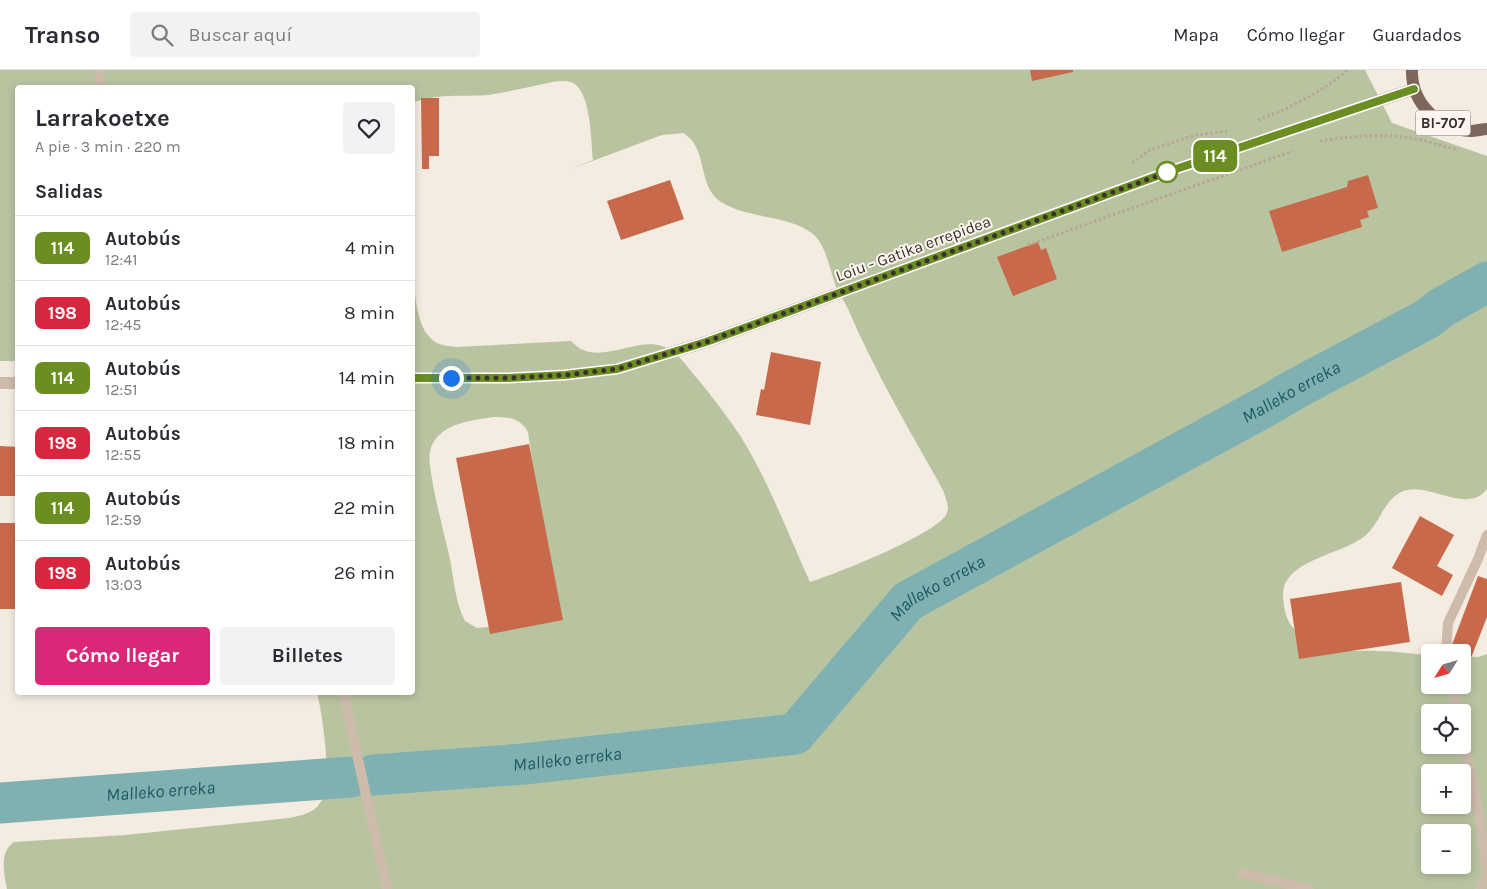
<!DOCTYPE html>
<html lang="es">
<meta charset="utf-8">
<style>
body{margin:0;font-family:Karla,sans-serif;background:#f2f2f3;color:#2b2b33;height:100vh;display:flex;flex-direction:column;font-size:19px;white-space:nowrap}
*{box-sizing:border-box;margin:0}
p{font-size:16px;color:#7c7c81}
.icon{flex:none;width:28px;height:28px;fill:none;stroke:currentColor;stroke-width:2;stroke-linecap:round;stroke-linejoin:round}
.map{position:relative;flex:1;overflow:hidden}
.sheet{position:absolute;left:15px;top:15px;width:400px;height:610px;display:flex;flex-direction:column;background:#fff;border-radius:5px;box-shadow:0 2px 8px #0003}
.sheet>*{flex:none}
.badge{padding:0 10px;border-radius:8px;font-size:18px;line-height:32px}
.needle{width:32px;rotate:233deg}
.fabs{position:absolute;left:1421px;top:574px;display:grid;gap:10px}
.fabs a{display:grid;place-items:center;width:50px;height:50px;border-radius:5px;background:#fff;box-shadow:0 2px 8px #0003;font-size:25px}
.you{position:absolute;width:25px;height:25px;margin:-12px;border:4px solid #fff;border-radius:50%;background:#1a73e8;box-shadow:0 0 0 8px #1a73e833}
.map>.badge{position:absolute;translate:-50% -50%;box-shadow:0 0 0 2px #fff}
h2{padding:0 20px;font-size:19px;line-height:45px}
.round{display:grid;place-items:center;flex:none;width:52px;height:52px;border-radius:5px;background:#f2f2f3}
.overview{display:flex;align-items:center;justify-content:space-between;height:85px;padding:0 20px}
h1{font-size:24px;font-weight:700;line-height:38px}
.button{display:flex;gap:10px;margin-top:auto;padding:10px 20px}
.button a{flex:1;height:58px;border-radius:5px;background:#db2777;color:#fff;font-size:20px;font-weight:700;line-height:58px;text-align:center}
.button a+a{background:#f2f2f3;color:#2b2b33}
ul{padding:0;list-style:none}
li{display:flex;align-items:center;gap:15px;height:65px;padding:0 20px;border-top:1px solid #e1e1e2}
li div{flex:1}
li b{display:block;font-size:19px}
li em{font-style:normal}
li .badge{min-width:55px;font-weight:700;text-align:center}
header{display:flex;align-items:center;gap:30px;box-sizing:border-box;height:70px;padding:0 25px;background:#fff;border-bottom:1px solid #e1e1e2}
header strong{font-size:24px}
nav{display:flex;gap:28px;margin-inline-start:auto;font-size:18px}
.search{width:350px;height:45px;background:#f2f2f3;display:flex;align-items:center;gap:12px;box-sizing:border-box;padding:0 18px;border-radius:5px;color:#7c7c81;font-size:19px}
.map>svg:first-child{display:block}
</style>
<header>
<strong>Transo</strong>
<div class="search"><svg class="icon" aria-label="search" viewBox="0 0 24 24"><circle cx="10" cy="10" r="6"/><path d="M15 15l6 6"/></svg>Buscar aquí</div>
<nav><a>Mapa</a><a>Cómo llegar</a><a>Guardados</a></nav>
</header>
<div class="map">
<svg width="1487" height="819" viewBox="0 0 1487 819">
<rect width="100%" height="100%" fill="#f4ebe1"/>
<!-- green -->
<path fill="#b8c4a0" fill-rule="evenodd" d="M0,0H1365L1392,53L1487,86V419C1467,446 1426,409 1401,422C1382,432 1379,457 1362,468C1342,483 1296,489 1285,514C1282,521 1283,529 1284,536C1288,566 1311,569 1336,578C1347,583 1364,580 1377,581C1395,581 1412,584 1430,585V615H1462L1463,587H1478L1487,584V819H7C3,801 0,781 14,772L125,765L289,748C298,746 310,744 317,737C321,732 325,726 326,719C329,695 323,647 317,623L412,622L413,194C415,217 414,257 434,271C440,276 450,276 457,277L571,271C596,299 633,267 662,276C676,280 686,295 695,306C712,326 727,346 741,367C769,412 788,464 810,512C833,505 940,463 947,443C950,436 945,427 943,420C910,361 875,302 848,239C845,232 840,226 837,219C830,202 827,176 813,164C787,143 743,150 717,129C698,112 707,76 683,63L662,65L571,99L593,90C591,71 591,30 577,16C570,9 557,11 548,13C528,17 508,22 488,25C463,27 436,23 413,33L412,18H18L17,291H0ZM494,347C509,347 520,348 528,362L546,490L489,557L477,558L465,551C455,532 454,510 450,489C443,458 434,427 430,396C429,388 429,380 433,373C444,353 473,350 494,347ZM1430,642H1462V675H1430ZM1430,702H1462V735H1430ZM1430,762H1462V795H1430Z"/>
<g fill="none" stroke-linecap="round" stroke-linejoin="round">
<!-- river -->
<g stroke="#7fb0b2" stroke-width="41">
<path id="s1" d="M373,705L524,694L795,664L908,531L1268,335L1297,318L1427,249L1441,238L1487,212"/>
<path id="s2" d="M0,733L351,707"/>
</g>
</g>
<!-- building -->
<path fill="#c8694b" d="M1030,0H1073V2L1032,11Z
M421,28H439V86H429V99H422Z
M1368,105L1378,138L1367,141L1369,147L1360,150L1362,157L1282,182L1269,141L1347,117L1348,111Z
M670,110L684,149L621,170L607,131Z
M1038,172L1041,180L1046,178L1057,209L1013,226L997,187Z
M771,282L821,292L810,355L756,345L761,319L764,320Z
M529,374L563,550L490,564L456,388Z
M0,376L18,377V426H0Z
M1420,446L1454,465L1437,496L1453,505L1442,526L1392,498Z
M0,453H18V539H0Z
M1478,506L1487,509V547L1471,588L1462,585V582L1450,580Z
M1401,512L1410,572L1299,589L1290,529Z"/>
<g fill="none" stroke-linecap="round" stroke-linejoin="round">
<!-- path -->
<path stroke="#b9a596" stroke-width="3" stroke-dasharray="2.5 2.5" stroke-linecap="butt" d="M1258,50C1291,38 1321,22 1348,0
M1320,71C1352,66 1384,63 1416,69C1430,71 1442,77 1457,79
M1132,93L1150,80L1196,65L1227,61
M1028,175L1293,81"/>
<!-- service -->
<path stroke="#cdbbac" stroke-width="10" d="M99,0L101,18
M1446,582L1448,553L1478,489L1487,465
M1452,615L1458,642
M343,622L387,819
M1462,663L1477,731L1487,804
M1242,803L1309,819
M1479,819L1487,807"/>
<!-- tertiary -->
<path stroke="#cdbbac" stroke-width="12" d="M412,308H508L565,305L617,299L706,272L1176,99L1414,19
M0,313H18"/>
<!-- primary -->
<path stroke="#7d675c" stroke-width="12" d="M1412,0C1411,33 1439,60 1471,61C1476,61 1482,59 1487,59"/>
</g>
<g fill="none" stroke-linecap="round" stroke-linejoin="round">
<defs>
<path id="line" d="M412,308H508L565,305L617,299L706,272L1176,99L1414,19"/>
</defs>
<!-- line casing -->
<use href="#line" stroke="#fff" stroke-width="11"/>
<!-- line -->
<use href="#line" stroke="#6b8e23" stroke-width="8"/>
<!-- walk -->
<path stroke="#3b302b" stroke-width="5" stroke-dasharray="0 9" d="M451,308H508L565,305L617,299L706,272L1176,99L1167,102"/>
</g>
<!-- markers -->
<circle fill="#fff" stroke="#6b8e23" stroke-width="2.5" cx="1167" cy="102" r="10"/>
<g text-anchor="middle" stroke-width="4" stroke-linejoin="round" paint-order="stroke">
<!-- shield labels -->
<rect fill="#fbf5ee" stroke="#756b66" stroke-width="1" x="1415.5" y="40.5" width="55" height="25" rx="4"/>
<g font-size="15" font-weight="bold" fill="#3b302b">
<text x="1443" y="58">BI-707</text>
</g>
<!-- street labels -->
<g font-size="16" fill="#3b302b" stroke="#fbf5ee">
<text transform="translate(913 178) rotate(-20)" y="6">Loiu - Gatika errepidea</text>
</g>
<!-- water labels -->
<g font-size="18" font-style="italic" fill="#1f5a5e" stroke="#fbf5ee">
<text dy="6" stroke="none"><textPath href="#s1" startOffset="1035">Malleko erreka</textPath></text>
<text dy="6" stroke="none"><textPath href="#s1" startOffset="630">Malleko erreka</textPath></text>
<text dy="6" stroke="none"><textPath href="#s1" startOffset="195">Malleko erreka</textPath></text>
<text dy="6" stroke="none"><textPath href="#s2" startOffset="161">Malleko erreka</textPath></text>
</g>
</g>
</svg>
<div class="fabs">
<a><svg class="needle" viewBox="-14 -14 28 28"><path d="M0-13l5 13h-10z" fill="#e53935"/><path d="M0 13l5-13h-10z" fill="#7c7c81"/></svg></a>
<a><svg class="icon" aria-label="locate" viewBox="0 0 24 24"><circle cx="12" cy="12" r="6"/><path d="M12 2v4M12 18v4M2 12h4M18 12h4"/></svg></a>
<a>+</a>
<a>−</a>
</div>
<div class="you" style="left:451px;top:308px"></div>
<b class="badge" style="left:1215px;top:86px;background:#6b8e23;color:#fff">114</b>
<section class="sheet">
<div class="overview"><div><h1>Larrakoetxe</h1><p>A pie · 3 min · 220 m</p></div><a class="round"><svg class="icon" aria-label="heart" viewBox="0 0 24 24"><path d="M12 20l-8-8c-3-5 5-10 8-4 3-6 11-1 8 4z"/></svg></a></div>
<h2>Salidas</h2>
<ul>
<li><span class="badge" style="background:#6b8e23;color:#fff">114</span><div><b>Autobús</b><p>12:41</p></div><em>4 min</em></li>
<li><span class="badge" style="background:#d7263d;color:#fff">198</span><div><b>Autobús</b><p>12:45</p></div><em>8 min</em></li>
<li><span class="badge" style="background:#6b8e23;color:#fff">114</span><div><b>Autobús</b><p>12:51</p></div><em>14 min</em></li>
<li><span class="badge" style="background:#d7263d;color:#fff">198</span><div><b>Autobús</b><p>12:55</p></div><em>18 min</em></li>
<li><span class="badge" style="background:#6b8e23;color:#fff">114</span><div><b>Autobús</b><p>12:59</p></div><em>22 min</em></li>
<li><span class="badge" style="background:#d7263d;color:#fff">198</span><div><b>Autobús</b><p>13:03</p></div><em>26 min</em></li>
</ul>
<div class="button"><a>Cómo llegar</a><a>Billetes</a></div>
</section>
</div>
